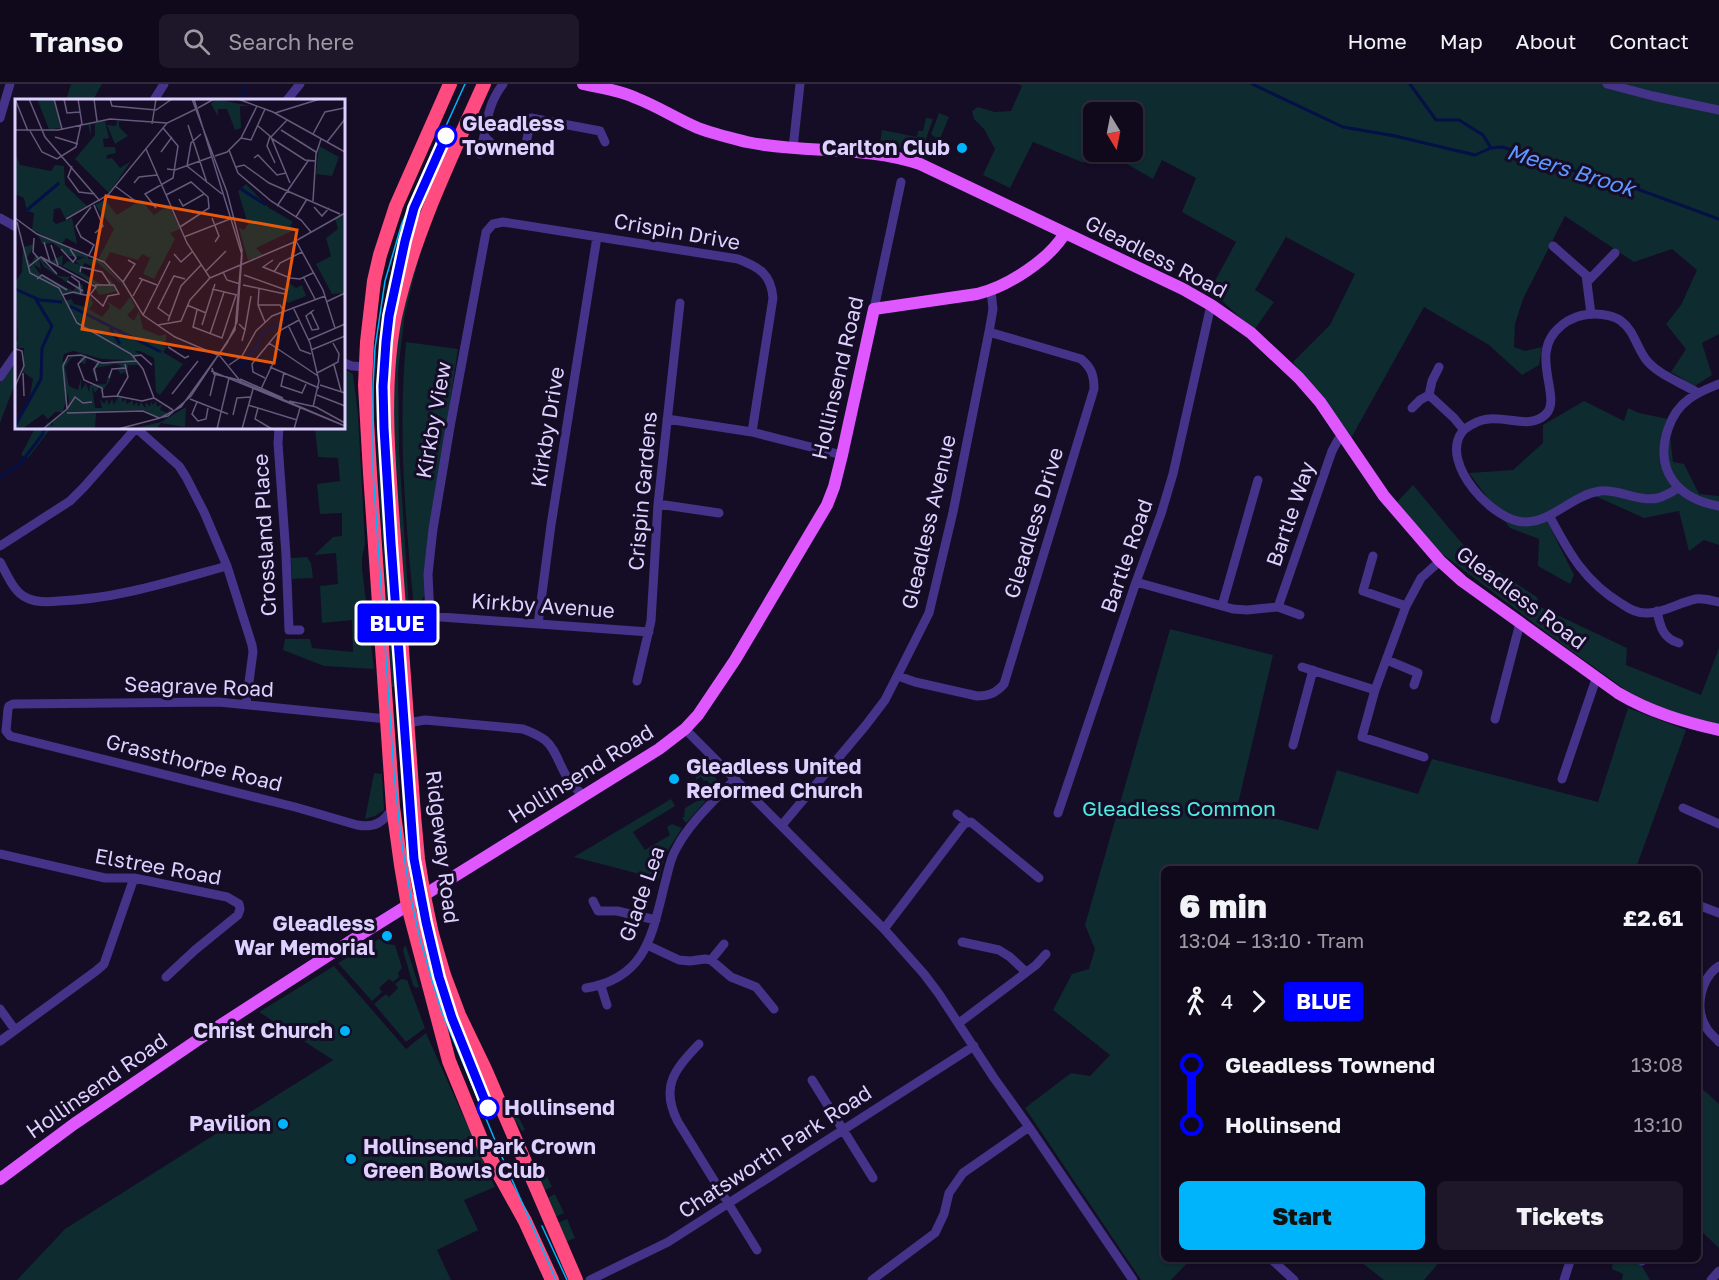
<!DOCTYPE html>
<meta charset="utf-8">
<style>
body{margin:0;font-family:"Golos Text",sans-serif;background:#1e1729;color:#f1f3f6;height:100vh;display:flex;flex-direction:column;font-size:22px;white-space:nowrap}
*{box-sizing:border-box;margin:0}
p{font-size:20px;color:#9c9aa3}
.icon{flex:none;width:33px;height:33px;fill:none;stroke:currentColor;stroke-width:2;stroke-linecap:round;stroke-linejoin:round}
.map{position:relative;flex:1;overflow:hidden}
.sheet{position:absolute;left:1161px;top:782px;width:540px;height:396px;display:flex;flex-direction:column;background:#10091c;border-radius:9px;box-shadow:0 2px 4px #0004,0 0 0 2px #302a3b}
.sheet>*{flex:none}
.badge{padding:0 12px;border-radius:4px;font-size:21px;line-height:39px}
.needle{width:39px;rotate:170deg}
.buttons{position:absolute;left:1083px;top:18px;display:grid;gap:12px}
.buttons a{display:grid;place-items:center;width:60px;height:60px;border-radius:9px;background:#10091c;box-shadow:0 2px 4px #0004,0 0 0 2px #302a3b;font-size:30px}
.map>.badge{position:absolute;translate:-50% -50%;box-shadow:0 0 0 3px #fff}
.legs{display:flex;align-items:center;gap:9px;height:66px;padding:0 18px;font-size:20px}
.legs p{margin-inline-start:auto}
.summary{display:flex;align-items:center;justify-content:space-between;height:102px;padding:0 18px}
h1{font-size:33px;font-weight:800;line-height:45px}
.button{display:flex;gap:12px;margin-top:auto;padding:12px 18px}
.button a{flex:1;height:69px;border-radius:9px;background:#00b4fb;color:#111;font-size:24px;font-weight:800;line-height:69px;text-align:center}
.button a+a{background:#1e1729;color:#f1f3f6}
ul{padding:0 18px;list-style:none}
li{display:flex;align-items:center;gap:21px;height:60px;font-size:22px}
li i{display:grid;place-items:center;width:9px;height:100%;margin:0 8px;background:currentColor}
li i::after{content:'';width:15px;height:15px;margin:-8px;border:4px solid;border-radius:50%;background:#10091c}
li p{margin-inline-start:auto}
li:first-child i{background:linear-gradient(#0000 50%,currentColor 0)}
li:last-child i{background:linear-gradient(currentColor 50%,#0000 0)}
header{display:flex;align-items:center;gap:36px;box-sizing:border-box;height:84px;padding:0 30px;background:#10091c;border-bottom:2px solid #302a3b}
header strong{font-size:28px}
nav{display:flex;gap:33px;margin-inline-start:auto;font-size:21px}
.search{width:420px;height:54px;background:#1e1729;display:flex;align-items:center;gap:15px;box-sizing:border-box;padding:0 21px;border-radius:9px;color:#9c9aa3;font-size:22px}
.map>svg:first-child{display:block}
</style>
<header>
<strong>Transo</strong>
<div class="search"><svg class="icon" aria-label="search" viewBox="0 0 24 24"><circle cx="10" cy="10" r="6"/><path d="M15 15l6 6"/></svg>Search here</div>
<nav><a>Home</a><a>Map</a><a>About</a><a>Contact</a></nav>
</header>
<div class="map">
<svg width="1719" height="1196" viewBox="0 0 1719 1196">
<rect width="100%" height="100%" fill="#150c25"/>
<!-- green -->
<path fill="#0e2b30" d="M71,0H102L93,16H66Z
M1018,0H1719V250L1702,259L1712,291L1695,302L1671,288L1686,265L1666,240L1681,221L1697,186L1672,165L1634,178L1565,132L1523,215L1515,240L1514,263L1525,267L1542,263L1539,281L1522,291L1489,261L1424,223L1350,356L1293,278L1330,241L1355,190L1286,153L1255,206L1274,218L1254,246L1210,206L1236,158L1182,128L1196,94L1162,76L1153,95L1106,68H1132V28H1094L1093,60L1084,79L1033,58L1010,104L983,91L995,65L984,45L974,35L972,27L978,23L995,28L1011,27L1022,2Z
M939,29L949,33L939,57L931,50Z
M926,34L933,35L920,72L909,67L880,59L882,46L917,53L918,47H923Z
M424,154L405,229L398,287L399,365L409,523L405,519L396,410L393,320L397,257L409,199Z
M400,155L403,156L387,229L383,259L381,303L389,483L397,602L392,603L378,388L376,302L383,229L388,199Z
M406,258L458,265L424,488C425,504 429,514 414,523C405,435 398,346 406,258Z
M16,277V297L0,339V299Z
M344,285L353,290L358,331L365,460L362,474V484L374,585L324,582L283,566L285,555H310L312,564L353,568L352,536L322,539L320,502L338,500L336,469L314,471L333,453L342,452V429L320,430L317,400L340,397L338,374L318,373L315,344H344Z
M1584,317L1624,337L1628,324L1639,329L1668,335L1673,378L1684,380L1699,410L1719,412V461L1704,456L1689,467L1679,427L1644,434L1595,412L1546,435L1574,491L1570,500L1538,482L1539,455L1510,444L1469,389L1513,386L1543,359V341Z
M35,344H51L28,374L21,371Z
M1413,401L1470,469L1538,514L1536,521L1627,564L1626,581L1701,611L1719,564V640L1676,630L1634,612L1559,558L1429,460L1396,419Z
M307,473L311,479L313,494L292,495L291,474Z
M1170,545L1273,571L1237,724L1318,746L1337,686L1418,710L1432,675L1598,718L1628,624L1686,646L1636,784H1164V1174L1191,1175L1171,1196H1141L1025,1024L1071,989L1090,992L1110,971L1053,926L1072,890L1089,885L1095,865L1085,841Z
M705,678L720,701L686,739L682,734L684,733L685,724L714,707L707,696L704,697L701,693L696,696V684Z
M374,689L382,690L384,726L375,732L365,735Z
M671,715L675,722L633,748L645,766L670,751L667,743L672,740L682,744L665,771L659,795L574,773Z
M379,855L386,860L395,861L402,884L398,889L399,893L393,898L389,895L379,904L382,908L372,917L338,879Z
M405,862H406L419,903L416,904L413,901L404,870L403,866Z
M334,882L406,965L426,949L495,1103L464,1116L478,1146L437,1166L451,1196H17L65,1145L333,976L259,928Z
M401,895L407,896L425,944L406,958L374,920L386,910L389,913L398,904L395,900Z
M1698,1001L1719,1020V1164L1698,1144Z
M512,1019L525,1046L522,1047L507,1024L509,1021Z
M544,1086L552,1103L543,1107L535,1090Z
M555,1110L564,1129L555,1133L546,1115Z
M567,1135L575,1154L566,1158L558,1139Z
M1357,1175H1442L1424,1196H1384Z
M1613,1175H1638L1650,1196H1622L1623,1190L1612,1185Z"/>
<g fill="none" stroke-linecap="round" stroke-linejoin="round">
<!-- stream -->
<path stroke="#041046" stroke-width="3" d="M1252,0L1343,43L1395,52L1475,71L1491,64L1502,63L1537,74L1556,84L1599,91L1719,135
M1410,0L1436,36H1459L1483,51L1491,64
M240,16L245,7L244,0
M0,393L20,380L42,351L45,344"/>
<!-- minor -->
<path stroke="#453289" stroke-width="9" d="M503,0C490,17 488,31 484,52C496,64 502,71 520,68L526,60L531,34L600,47L605,58
M1607,0L1653,12L1719,26
M154,16L164,0
M287,16L300,0
M0,34L10,0
M793,64L800,0
M480,70L484,52
M0,134L16,143
M1553,162L1586,191L1591,230
M1587,198L1615,169
M874,225L901,98
M344,279L352,282L366,283
M0,293L16,270
M1719,300C1709,304 1698,308 1689,315C1679,322 1672,333 1668,345C1654,387 1678,415 1719,422
M1429,311L1454,334L1463,345
M1412,324L1420,316L1429,311L1432,297L1439,283
M667,335L752,348L842,371
M136,344L179,382L186,393L204,428L227,482L252,561L253,568L246,620
M279,344L278,359L286,471L289,546H300
M1678,404C1672,408 1665,412 1658,414C1639,418 1619,405 1600,407C1572,411 1554,437 1526,438C1494,439 1439,379 1462,348C1465,344 1469,342 1473,340C1499,325 1527,349 1546,330C1563,313 1527,269 1561,242C1570,234 1583,230 1595,230C1603,230 1615,232 1621,237C1635,247 1637,266 1648,278C1661,292 1682,299 1698,309
M658,420L719,429
M1550,433C1569,469 1585,498 1622,520C1629,525 1638,530 1648,529C1664,529 1680,518 1696,515C1704,514 1712,517 1719,518
M0,462L70,417L84,403L136,344
M1373,472L1363,507L1406,522
M0,478C7,490 14,509 27,514C36,519 49,518 59,517C117,515 172,497 227,482
M1136,498L1233,525L1247,526L1278,523L1300,531
M1222,522L1258,396
M1278,523L1332,367L1338,356L1343,352
M1657,527C1660,542 1663,555 1679,559
M399,530L649,548
M430,532L428,490L433,445L450,343L486,148L493,140L503,138L738,175C759,183 771,190 773,214L752,348
M538,540L551,441L597,153
M1387,576L1418,589L1414,601
M1302,583L1375,606
M898,592L915,598L977,612C989,612 996,609 1004,600L1094,305C1094,292 1092,284 1081,275L989,248
M637,597L651,537L658,420L680,219
M387,635L219,618L13,620L9,622L8,625L6,647L10,652L295,723L357,741C374,744 384,739 393,723
M1495,635L1520,539
M685,645L884,845L924,890L939,910L994,994L1029,1043L1133,1196
M407,646L413,638L425,636L523,645C531,648 538,651 545,656C556,665 559,681 567,693C571,700 577,706 583,711
M1293,661L1313,586
M1424,673L1362,653L1375,606L1406,522L1421,494L1440,477
M1562,695L1596,595
M1683,724L1719,740
M1058,729L1136,498L1161,430L1173,390L1211,221
M957,730L967,738
M782,741L866,641L885,616L929,529L953,428L989,248L993,225L991,207
M0,770L105,794H134L227,813L239,820L240,825L238,831L195,866L166,893
M593,817L598,827H617L656,836
M1698,821L1719,829
M884,845L964,740L971,738L1039,794
M962,858L999,866L1010,873L1026,888
M647,861L679,876L690,877L705,875L711,876L731,893L756,903L774,925
M711,876L724,860
M1719,882C1701,894 1694,924 1706,943C1709,949 1715,953 1719,958
M601,902L607,921
M586,904C647,894 652,850 665,799C668,788 670,775 676,765C690,738 714,717 735,695
M0,925L15,946
M959,939L1036,881L1046,870
M0,957L96,887L104,880L134,794
M699,960C674,986 660,1003 678,1038L757,1166
M812,996L873,1094
M1270,1174L1294,1196
M1641,1174L1642,1177
M590,1196L668,1158L974,962
M872,1196L935,1149L944,1130L949,1109L963,1089L1029,1043
M1564,1196L1571,1174
M1711,1196L1719,1187"/>
<!-- major -->
<path stroke="#df57ff" stroke-width="12" d="M583,0C601,4 619,6 636,14C657,22 677,35 698,44C714,50 731,54 747,58C804,70 864,61 920,80L1183,205L1211,221L1251,249L1299,294L1320,318L1384,412L1440,477L1462,497L1618,609C1650,628 1684,638 1719,646
M0,1095L74,1040L199,955L360,851L659,665L685,645L698,631L735,576L827,421L834,403L842,371L874,225L977,210C1007,203 1049,176 1065,149"/>
<!-- highway -->
<path stroke="#ff4b80" stroke-width="14" d="M450,0L396,122L380,171L374,197L367,258L365,301L370,389L393,723L401,781L408,822L449,977L485,1065L525,1137L552,1196
M484,0C450,76 413,151 395,233C381,303 389,384 394,455C400,547 407,639 414,731L418,775L424,812L432,850L444,891L459,931L485,985L576,1196"/>
<!-- tram -->
<path stroke="#00b4fb" stroke-width="1.5" d="M465,0L402,139L385,197L375,264L373,302V388L394,690L401,755L412,820L420,855L441,926L499,1066L556,1196
M406,152L389,232L386,258L383,302L384,344L393,482L414,775L426,838L435,879
M542,1142L567,1196"/>
</g>
<g fill="none" stroke-linecap="round" stroke-linejoin="round">
<defs>
<path id="line-1" d="M446,52L414,124L405,157L389,232L386,258L383,302L384,344L391,459L414,775L426,838L439,893L452,934L488,1024"/>
</defs>
<!-- line-1 casing -->
<use href="#line-1" stroke="#fff" stroke-width="14"/>
<!-- line-1 -->
<use href="#line-1" stroke="#00f" stroke-width="9"/>
</g>
<!-- markers -->
<g fill="#fff" stroke="#00f" stroke-width="3">
<circle cx="446" cy="52" r="10"/>
<circle cx="488" cy="1024" r="10"/>
</g>
<g fill="#00b4fb" stroke="#150c25" stroke-width="2">
<circle cx="962" cy="64" r="6"/>
<circle cx="674" cy="695" r="6"/>
<circle cx="387" cy="852" r="6"/>
<circle cx="345" cy="947" r="6"/>
<circle cx="283" cy="1040" r="6"/>
<circle cx="351" cy="1075" r="6"/>
</g>
<g text-anchor="middle" stroke-width="6" stroke-linejoin="round" paint-order="stroke">
<!-- stop labels -->
<g font-size="21" font-weight="bold" fill="#ded0ff" stroke="#150c25" text-anchor="start">
<text x="462" y="47">Gleadless<tspan x="462" dy="24">Townend</tspan></text>
<text x="504" y="1031">Hollinsend</text>
</g>
<!-- poi labels -->
<g font-size="21" font-weight="bold" fill="#ded0ff" stroke="#150c25" text-anchor="end">
<text x="950" y="71">Carlton Club</text>
<text x="686" y="690" text-anchor="start">Gleadless United<tspan x="686" dy="24">Reformed Church</tspan></text>
<text x="375" y="847">Gleadless<tspan x="375" dy="24">War Memorial</tspan></text>
<text x="333" y="954">Christ Church</text>
<text x="271" y="1047">Pavilion</text>
<text x="363" y="1070" text-anchor="start">Hollinsend Park Crown<tspan x="363" dy="24">Green Bowls Club</tspan></text>
</g>
<!-- street labels -->
<g font-size="21" fill="#ded0ff" stroke="#150c25">
<text transform="translate(677 148) rotate(10)" y="7">Crispin Drive</text>
<text transform="translate(1156 173) rotate(27)" y="7">Gleadless Road</text>
<text transform="translate(838 294) rotate(-77)" y="7">Hollinsend Road</text>
<text transform="translate(434 336) rotate(-80)" y="7">Kirkby View</text>
<text transform="translate(548 343) rotate(-81)" y="7">Kirkby Drive</text>
<text transform="translate(643 407) rotate(-85)" y="7">Crispin Gardens</text>
<text transform="translate(1291 430) rotate(-71)" y="7">Bartle Way</text>
<text transform="translate(929 438) rotate(-77)" y="7">Gleadless Avenue</text>
<text transform="translate(1034 439) rotate(-73)" y="7">Gleadless Drive</text>
<text transform="translate(265 451) rotate(-93)" y="7">Crossland Place</text>
<text transform="translate(1127 472) rotate(-71)" y="7">Bartle Road</text>
<text transform="translate(1521 514) rotate(37)" y="7">Gleadless Road</text>
<text transform="translate(543 522) rotate(4)" y="7">Kirkby Avenue</text>
<text transform="translate(199 603) rotate(2)" y="7">Seagrave Road</text>
<text transform="translate(194 679) rotate(14)" y="7">Grassthorpe Road</text>
<text transform="translate(581 690) rotate(-32)" y="7">Hollinsend Road</text>
<text transform="translate(442 763) rotate(83)" y="7">Ridgeway Road</text>
<text transform="translate(158 783) rotate(10)" y="7">Elstree Road</text>
<text transform="translate(642 810) rotate(-71)" y="7">Glade Lea</text>
<text transform="translate(97 1002) rotate(-35)" y="7">Hollinsend Road</text>
<text transform="translate(775 1068) rotate(-33)" y="7">Chatsworth Park Road</text>
</g>
<!-- park labels -->
<g font-size="21" fill="#4fece2" stroke="#150c25">
<text x="1179" y="732">Gleadless Common</text>
</g>
<!-- water labels -->
<g font-size="22" font-style="italic" fill="#5e97ff" stroke="#150c25">
<text transform="translate(1571 86) rotate(17)" y="8">Meers Brook</text>
</g>
</g>
<!-- overview -->
<g transform="translate(15 15)">
<rect width="330" height="330" fill="#150c25"/>
<path d="M22,0H39L46,29L34,30ZM200,0L235,7H225L226,29L220,31L212,10H203V17L196,5ZM90,22L94,39L88,40L89,48H100L101,54L92,56L91,60L97,59L105,69L116,62L94,94L60,60L80,36V25H76V37L73,25ZM102,22H104V28L113,37L100,45L92,26L101,27ZM304,47L324,58L317,77L301,75ZM0,53L5,66L36,72L40,66L49,67L50,86L72,107L50,119L45,109L39,110L38,122L41,125L57,119L62,145L51,139L47,145L17,131L19,114L12,112L9,99L0,95ZM231,85L254,109L278,123L275,127L281,130L241,149L248,156L233,161L224,129L229,131L233,125L223,92ZM90,101L102,116L126,101L139,116L154,106L165,130L155,134L160,140L139,180L128,175L135,159L127,155L123,161L95,153L90,163L84,159L99,130L80,106ZM330,115V194L317,195L301,165L316,157L311,139L323,130L320,120ZM23,136L73,157V160L85,161L112,190L82,163L79,168L70,164L64,172L89,187L95,185L94,178L103,192L84,196L78,185L66,177L45,166L28,163L44,177L55,178L51,183L29,168L24,160L26,170L18,165L24,174L58,192L65,184L68,187L69,197L54,194L47,197L49,202L56,200L59,205L70,208L76,197L78,205L74,210L87,218L95,208L93,203L105,211L115,198L120,208L112,216L119,222L124,212L128,230L145,237L151,235V242L145,244L152,248L148,253L168,265L145,296L141,293L139,259L125,252H120L126,257L118,258L124,266H113L112,273L105,275L103,270L107,267L101,265L81,269L82,282L77,271L82,265L72,259L70,265L64,263L66,258L58,257L50,268L54,287L63,291L66,279V291L71,284L74,293L75,286L91,285L94,273L95,281L86,295L85,287L80,294L77,287L80,309H87L85,300L89,305L92,300L94,306L97,300L99,306L102,300L104,306L102,298L107,299V304L110,300L112,305L118,301V307L122,303L123,308L126,303L130,309L131,303L135,308L136,302L138,306L141,302L142,308L147,305L145,311L153,314L155,309L156,314L144,319L129,311L91,312L81,314L80,330L29,329L33,323L38,327L37,321L52,311L54,303L53,293L48,313H40L33,320L28,315L7,330H0L15,297L18,280L8,273L9,249H3L0,244L3,241L0,183L7,173L8,148L20,145L12,159L16,165L21,156L36,162L48,156L47,167L53,162L65,166L60,162L70,158L54,157L38,144L27,145ZM58,252L87,260L110,261L85,264L60,256L47,263L49,255ZM274,184L281,189L287,186L291,197L273,204L270,201ZM171,308L170,328L146,324L141,330H116L146,323Z" fill="#0e2b30" fill-rule="evenodd"/>
<path fill="none" stroke="#041046" stroke-width="3" d="M226,90L251,106M12,111L44,84M0,190L25,201L47,203M55,207L146,253M95,229L105,245M223,270L242,248L246,236L274,218M0,327L26,280L27,249L37,227L20,199"/>
<path fill="none" stroke="#655a7c" stroke-width="1.5" d="M0,0L13,32M14,0L30,38L85,102M39,0L47,30M49,0L52,14L65,13M63,0L67,25M79,0L82,22M95,0L97,7L141,11L157,0M223,0L258,13L330,53M183,9L199,0M260,14L305,0M137,25L141,0M173,26L192,84M243,27L256,38L275,84M0,31H43L95,20L152,24M266,31L301,53M15,32L27,53L42,60L61,48L66,25M186,35L176,44L172,67L207,95M298,35L310,13L329,9M255,37L252,47L260,64M40,38L63,45M256,38L272,21M226,39L236,41L250,10M256,39L290,61L300,62M312,43L330,20M131,50L172,144L195,179M214,51L223,74L256,102L286,121L296,133M146,53L157,38M200,57L212,53L226,39L242,7M239,59L243,56L262,76L271,74M57,67L53,78L64,93L80,95M221,68L229,66L254,84L325,115M152,70L160,71L196,58M119,84L124,78L142,76M100,87L119,101M151,96L176,83L193,98L194,109L165,128M164,100L168,107L189,95M298,102L301,55L306,40M79,106L88,127L80,134M262,107L293,62M299,108L307,117L314,109M141,109L130,95L158,79L163,47L148,29M281,118L292,100M0,119L22,135L89,163L108,183L128,216L160,238L205,257L226,283M197,119L204,137L200,143M51,120L93,96L152,24L181,10M2,123L15,174L44,189L62,224L116,255L128,270L139,299L158,311M169,138L215,120M19,139L18,153L23,159M281,142L308,191L320,229M29,143L35,163M36,146L43,166M46,150L58,163L61,159L55,150M159,155L166,163L177,153M74,156L79,146L66,138L61,127L76,108M26,158L42,175M258,161L248,168L275,179L285,180L298,174M13,168L26,158L81,188L74,197L58,193L47,196M191,172L211,152M65,173L66,168L87,173L95,185M208,173L212,181L225,185M259,173L265,164L287,153M229,176L271,191L270,195M56,177L64,183L66,196M124,179L142,186M289,179L300,200M22,180L27,176L52,191M52,182L68,192M108,183L120,165L113,161M228,186L270,195M197,190L222,196M244,190L243,206L250,223M76,196L88,207L93,197L104,195L99,186H80M118,197L127,181M311,203L330,194M172,206L191,214M243,206H265L269,212M278,208L295,244L304,282L298,308M182,211L178,228L207,239L221,196M299,211L296,213L304,230M296,213L291,217L297,231L304,230M128,216L155,162M154,217L143,209L159,177L170,180M153,222L166,187L186,166M224,225L230,231L227,242M143,226L166,222L175,201L195,179L277,144L330,114M187,226L200,185M273,226L285,251L296,255M230,231L236,197M195,235L209,193M293,241L330,225M254,244L303,277M153,248L170,259L174,257M296,251L330,237M71,257L63,265L69,281L87,289L88,298L102,297M118,257L126,256L137,266M214,266L227,257L241,232L257,217L310,197M319,266L326,292M255,268L304,289M197,269L199,275L220,280L330,327M196,272L330,327M269,273L266,287L287,294L291,285M8,274L9,297M302,274L323,263L324,255L318,244M94,279L97,270L111,269M250,279L238,273L237,265L264,232L284,221M225,280L268,299M82,282L79,270L84,263M305,286L330,294M0,287L9,267L7,252L1,250M0,290V309M246,290L261,258M157,295L183,262M302,296L330,307M102,297L127,302L139,299M102,297L113,278L110,265M195,297L200,276M175,300L213,315M274,302L301,308L330,324M182,303L177,315L183,322L191,320L193,309M233,306L282,321M243,309L240,320L257,330M52,310L60,298L68,304L77,303M52,314L128,312L144,319L153,317L176,297L220,231L227,151L212,93L177,0M218,316L222,299L235,298M28,330L52,310L48,267L53,257L66,256L87,264L122,262M103,330L145,319L166,308L212,244L222,223L227,156L179,0M202,330L214,279M227,330L238,290M279,330L285,309"/>
<path fill="#e8590c" fill-opacity="0.15" stroke="#e8590c" stroke-width="3" d="M91,97L282,131L259,264L67,230Z"/>
<rect width="330" height="330" fill="none" stroke="#ded0ff" stroke-width="3"/>
</g>
</svg>
<div class="buttons">
<a><svg class="needle" viewBox="-14 -14 28 28"><path d="M0-13l5 13h-10z" fill="#e53935"/><path d="M0 13l5-13h-10z" fill="#9c9aa3"/></svg></a>
</div>
<b class="badge" style="left:397px;top:539px;background:#00f;color:#fff">BLUE</b>
<section class="sheet">
<div class="summary"><div><h1>6 min</h1><p>13:04 – 13:10 · Tram</p></div><b>£2.61</b></div>
<div class="legs"><svg class="icon" aria-label="walk" viewBox="0 0 24 24"><circle cx="13" cy="4" r="2"/><path d="M13 8l-2 6 4 7M11 14l-3 7M7 12l3-4h3l4 4"/></svg>4<svg class="icon" aria-label="forward" viewBox="0 0 24 24"><path d="M9 5l7 7-7 7"/></svg><b class="badge" style="background:#00f;color:#fff">BLUE</b></div>
<ul>
<li><i style="color:#00f"></i><b>Gleadless Townend</b><p>13:08</p></li>
<li><i style="color:#00f"></i><b>Hollinsend</b><p>13:10</p></li>
</ul>
<div class="button"><a>Start</a><a>Tickets</a></div>
</section>
</div>
